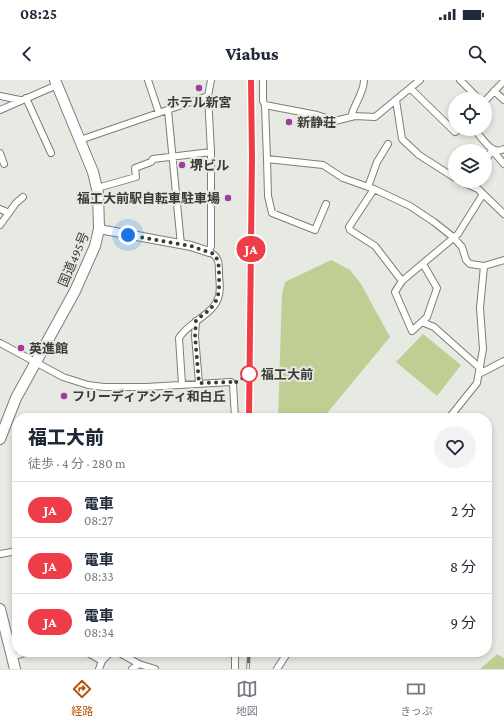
<!DOCTYPE html>
<html lang="ja">
<meta charset="utf-8">
<style>
body{margin:0;font-family:"Crimson Pro","Noto Sans JP",serif;background:#f2f2f3;color:#1f2937;height:100vh;display:flex;flex-direction:column;font-size:15px;white-space:nowrap}
*{box-sizing:border-box;margin:0}
p{font-size:13px;color:#747a83}
.icon{flex:none;width:22px;height:22px;fill:none;stroke:currentColor;stroke-width:2;stroke-linecap:round;stroke-linejoin:round}
.map{position:relative;flex:1;overflow:hidden}
.details{position:absolute;left:12px;top:333px;width:480px;height:244px;display:flex;flex-direction:column;background:#fff;border-radius:16px;box-shadow:0 2px 6px #0003}
.details>*{flex:none}
.badge{padding:0 8px;border-radius:13px;font-size:14px;line-height:26px}
.buttons{position:absolute;left:448px;top:12px;display:grid;gap:8px}
.buttons a{display:grid;place-items:center;width:44px;height:44px;border-radius:50%;background:#fff;box-shadow:0 2px 6px #0003;font-size:20px}
.you{position:absolute;width:20px;height:20px;margin:-10px;border:3px solid #fff;border-radius:50%;background:#1a73e8;box-shadow:0 0 0 6px #1a73e833}
.map>.badge{position:absolute;translate:-50% -50%;box-shadow:0 0 0 2px #fff}
.round{display:grid;place-items:center;flex:none;width:42px;height:42px;border-radius:21px;background:#f2f2f3}
.headline{display:flex;align-items:center;justify-content:space-between;height:68px;padding:0 16px}
h1{font-size:19px;font-weight:800;line-height:30px}
ul{padding:0;list-style:none}
li{display:flex;align-items:center;gap:12px;height:56px;padding:0 16px;border-top:1px solid #e0e1e3}
li div{flex:1}
li b{display:block;font-size:15px}
li em{font-style:normal}
li .badge{min-width:44px;font-weight:700;text-align:center}
.status{display:flex;justify-content:space-between;align-items:center;height:28px;padding:0 20px;background:#fff;direction:ltr}
.status svg{height:11px;fill:currentColor}
header{display:flex;justify-content:space-between;align-items:center;height:52px;padding:0 16px;background:#fff;font-size:18px;font-weight:800}
.tab-bar{display:flex;justify-content:space-around;align-items:center;height:56px;border-top:1px solid #e0e1e3;background:#fff;font-size:11px;color:#747a83}
.tab-bar a{display:grid;justify-items:center;gap:2px}
.tab-bar .current{color:#b45309}
.map>svg:first-child{display:block}
</style>
<div class="status"><b>08:25</b><svg viewBox="0 0 49 12"><path d="M0 12V9h3v3zM5 12V6h3v6zM10 12V3h3v9zM15 12V0h3v12zM26 1h20v11H26zM47 4h2v5h-2z"/></svg></div>
<header><svg class="icon" aria-label="back" viewBox="0 0 24 24"><path d="M15 5l-7 7 7 7"/></svg>Viabus<svg class="icon" aria-label="search" viewBox="0 0 24 24"><circle cx="10" cy="10" r="6"/><path d="M15 15l6 6"/></svg></header>
<div class="map">
<svg width="504" height="589" viewBox="0 0 504 589">
<rect width="100%" height="100%" fill="#e7e9e3"/>
<!-- green -->
<path fill="#bfcf93" d="M331,180L350,190L361,204L390,257L323,338H278L282,214L285,202Z
M423,254L461,285L437,316L396,282Z
M497,574L504,578V589H480Z"/>
<g fill="none" stroke-linecap="round" stroke-linejoin="round">
<defs>
<path id="minor" d="M148,0L159,33
M263,0V21L265,25L317,35L335,41L355,36L375,37L420,0
M460,0L479,19
M411,9L455,52L459,49
M494,11L504,20
M0,16L20,20
M26,18L51,73
M396,20L402,59L419,75L455,98
M485,21L504,1
M265,25L267,79L323,85L343,98L374,109L410,126L434,142L453,157L462,167L466,180L470,184L484,186L504,180
M0,30L57,5
M168,30L181,165
M351,37C354,24 364,13 364,0
M474,49C482,57 491,76 504,69
M80,60L208,16
M0,73L4,84
M267,79L268,116L272,133L315,150L326,124
M485,82L492,70L504,84
M460,101L478,109L504,134
M368,107L377,82L388,64
M97,108L136,97L135,88L151,82L153,79L211,72
M374,109L349,147L350,150L375,166L402,201
M0,129L9,133
M0,145L16,123L23,117
M423,184L437,208L427,237L412,251L395,212L402,201L458,154L483,114
M196,241L195,256L199,303
M422,242L434,247L480,288
M0,263L63,297L88,305L104,307H146L231,302L233,304L235,338
M479,294L504,281
M182,304L179,258C189,241 215,235 219,215C221,208 219,200 219,193C219,183 219,176 209,172L211,166V72L208,16L211,0
M449,338L477,303L483,269L480,228L484,186
M0,474L17,471
M118,572L139,584
M88,573L102,581L111,572
M12,577L28,572
M99,589L102,581
M132,589L139,584L155,589
M235,589V572
M277,589L288,572"/>
<path id="major" d="M99,149L191,166L209,172"/>
<path id="highway" d="M0,359L16,318L75,211L95,166L99,149L98,113L93,92L55,0
M0,529L15,589"/>
</defs>
<!-- minor casing -->
<use href="#minor" stroke="#7d7e78" stroke-width="8"/>
<!-- major casing -->
<use href="#major" stroke="#7d7e78" stroke-width="10"/>
<!-- highway casing -->
<use href="#highway" stroke="#7d7e78" stroke-width="12"/>
<!-- minor -->
<use href="#minor" stroke="#fff" stroke-width="6"/>
<!-- major -->
<use href="#major" stroke="#fff" stroke-width="8"/>
<!-- highway -->
<use href="#highway" stroke="#fff" stroke-width="10"/>
<defs>
<path id="rail" d="M249,338L252,77L251,0
M248,589L249,572"/>
</defs>
<!-- rail casing -->
<use href="#rail" stroke="#6c6d69" stroke-width="3.5"/>
<!-- rail -->
<use href="#rail" stroke="#e7e9e3" stroke-width="2" stroke-dasharray="6" stroke-linecap="butt"/>
</g>
<g fill="none" stroke-linecap="round" stroke-linejoin="round">
<defs>
<path id="line" d="M249,338L252,77L251,0"/>
</defs>
<!-- line casing -->
<use href="#line" stroke="#fff" stroke-width="9"/>
<!-- line -->
<use href="#line" stroke="#ee3d49" stroke-width="6"/>
<!-- walk -->
<path stroke="#3a3b38" stroke-width="4" stroke-dasharray="0 7.2" d="M128,155L191,166L214,174C219,181 219,187 219,196C220,221 216,226 196,240L195,256L199,303L231,302L233,304L249,294"/>
</g>
<!-- markers -->
<g fill="#a2399b" stroke="#e7e9e3" stroke-width="1.5">
<circle cx="199" cy="8" r="4"/>
<circle cx="289" cy="42" r="4"/>
<circle cx="182" cy="85" r="4"/>
<circle cx="228" cy="118" r="4"/>
<circle cx="21" cy="268" r="4"/>
<circle cx="64" cy="316" r="4"/>
</g>
<circle fill="#fff" stroke="#ee3d49" stroke-width="2" cx="249" cy="294" r="8"/>
<g text-anchor="middle" stroke-width="4" stroke-linejoin="round" paint-order="stroke">
<!-- poi labels -->
<g font-size="13" font-weight="bold" fill="#3a3b38" stroke="#e7e9e3" text-anchor="start">
<text x="199" y="27" text-anchor="middle">ホテル新宮</text>
<text x="297" y="47">新静荘</text>
<text x="190" y="90">堺ビル</text>
<text x="220" y="123" text-anchor="end">福工大前駅自転車駐車場</text>
<text x="29" y="273">英進館</text>
<text x="72" y="321">フリーディアシティ和白丘</text>
</g>
<!-- street labels -->
<g font-size="13" fill="#3a3b38" stroke="#e7e9e3">
<text transform="translate(73 179) rotate(-67)" y="5">国道495号</text>
</g>
<!-- stop labels -->
<g font-size="13" font-weight="bold" fill="#3a3b38" stroke="#e7e9e3" text-anchor="start">
<text x="261" y="299">福工大前</text>
</g>
</g>
</svg>
<div class="buttons">
<a><svg class="icon" aria-label="locate" viewBox="0 0 24 24"><circle cx="12" cy="12" r="6"/><path d="M12 2v4M12 18v4M2 12h4M18 12h4"/></svg></a>
<a><svg class="icon" aria-label="layers" viewBox="0 0 24 24"><path d="M12 4l9 5-9 5-9-5zM3 14l9 5 9-5"/></svg></a>
</div>
<div class="you" style="left:128px;top:155px"></div>
<b class="badge" style="left:251px;top:169px;background:#ee3d49;color:#fff">JA</b>
<section class="details">
<div class="headline"><div><h1>福工大前</h1><p>徒歩 · 4 分 · 280 m</p></div><a class="round"><svg class="icon" aria-label="heart" viewBox="0 0 24 24"><path d="M12 20l-8-8c-3-5 5-10 8-4 3-6 11-1 8 4z"/></svg></a></div>
<ul>
<li><span class="badge" style="background:#ee3d49;color:#fff">JA</span><div><b>電車</b><p>08:27</p></div><em>2 分</em></li>
<li><span class="badge" style="background:#ee3d49;color:#fff">JA</span><div><b>電車</b><p>08:33</p></div><em>8 分</em></li>
<li><span class="badge" style="background:#ee3d49;color:#fff">JA</span><div><b>電車</b><p>08:34</p></div><em>9 分</em></li>
</ul>
</section>
</div>
<nav class="tab-bar">
<a class="current"><svg class="icon" aria-label="directions" viewBox="0 0 24 24"><path d="M12 3l9 9-9 9-9-9zM9 14v-3h6M13 9l2 2-2 2"/></svg>経路</a>
<a><svg class="icon" aria-label="map" viewBox="0 0 24 24"><path d="M3 6l6-2 6 2 6-2v14l-6 2-6-2-6 2zM9 4v14M15 6v14"/></svg>地図</a>
<a><svg class="icon" aria-label="tickets" viewBox="0 0 24 24"><path d="M3 7h18v10H3zM15 7v10"/></svg>きっぷ</a>
</nav>
